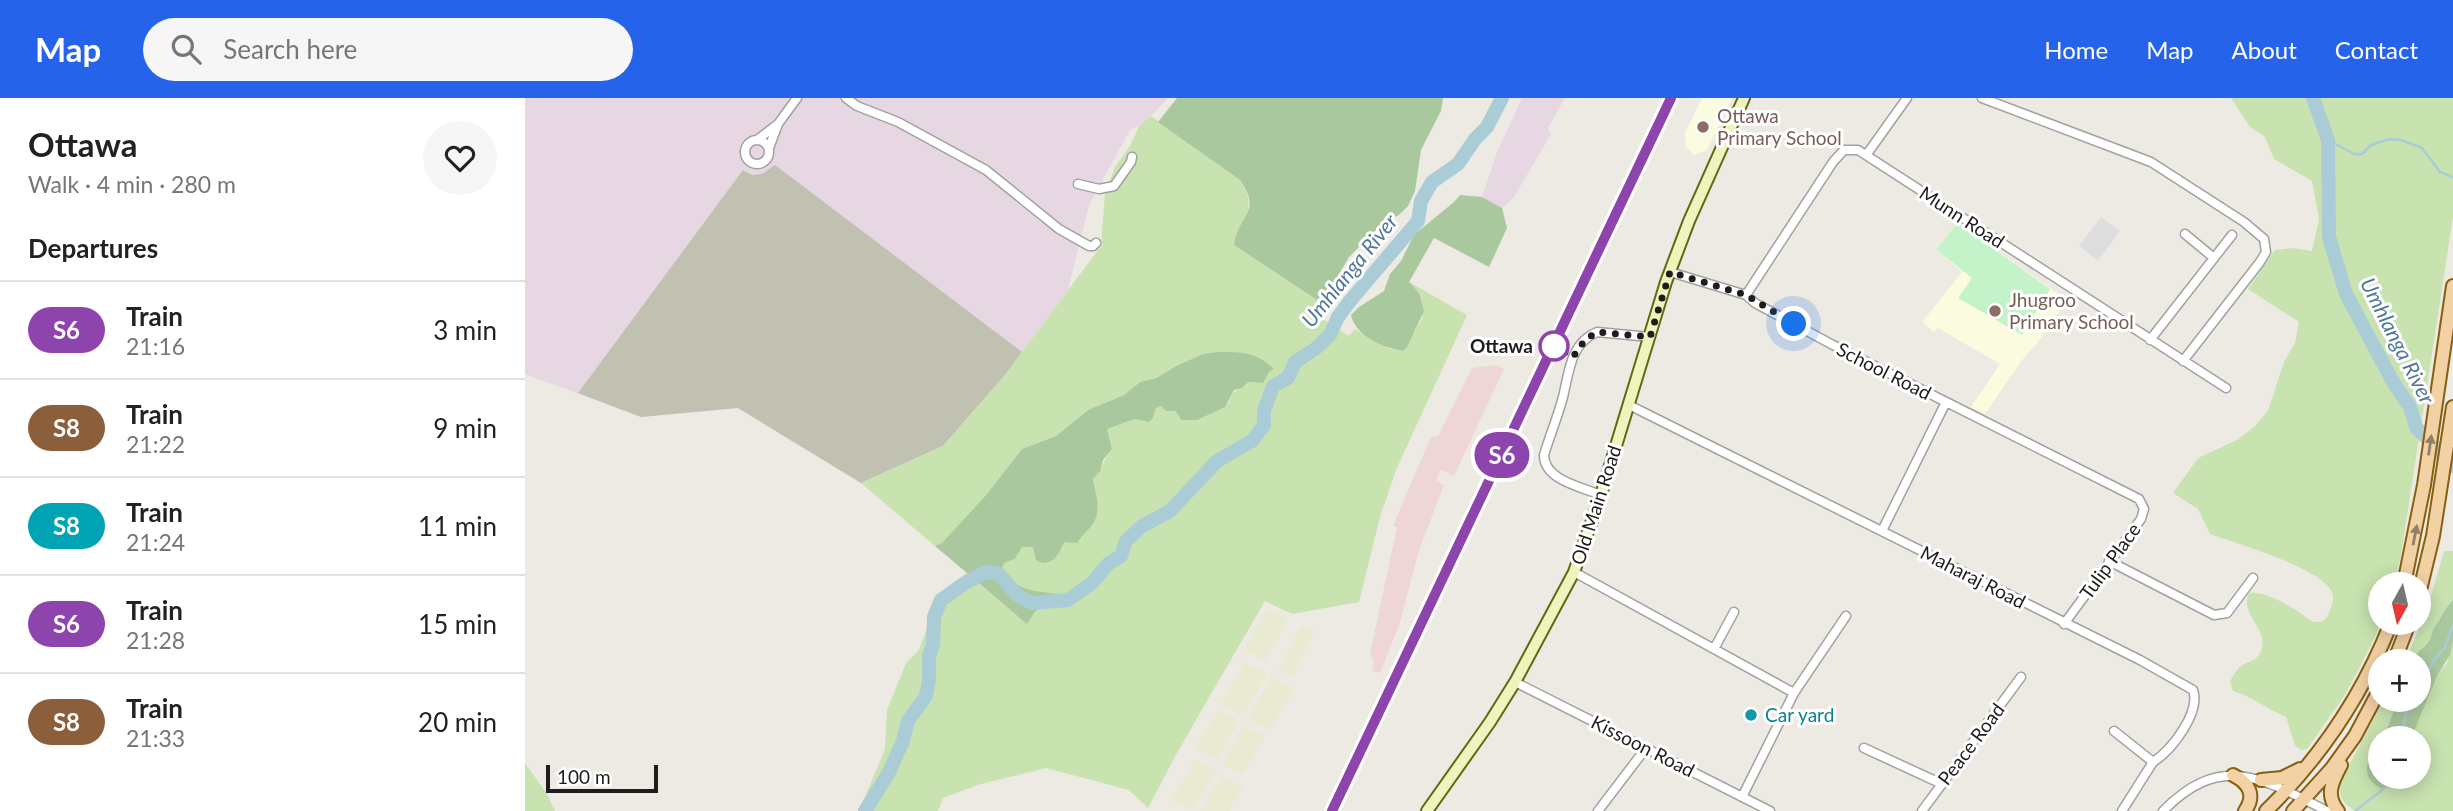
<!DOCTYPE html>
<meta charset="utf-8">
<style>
body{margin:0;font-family:Lato,sans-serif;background:#f6f6f6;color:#222;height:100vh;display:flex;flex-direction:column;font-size:26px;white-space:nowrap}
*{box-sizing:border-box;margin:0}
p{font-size:23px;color:#767676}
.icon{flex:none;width:38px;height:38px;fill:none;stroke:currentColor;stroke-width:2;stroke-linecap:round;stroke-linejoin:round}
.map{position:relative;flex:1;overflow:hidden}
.details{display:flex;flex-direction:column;background:#fff;width:525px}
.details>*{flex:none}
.badge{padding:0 14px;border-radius:23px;font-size:24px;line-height:46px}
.needle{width:46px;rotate:188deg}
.fabs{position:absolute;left:1843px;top:474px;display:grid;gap:14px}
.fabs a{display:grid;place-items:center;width:63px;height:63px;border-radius:50%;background:#fff;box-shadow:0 4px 18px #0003;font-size:35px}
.scale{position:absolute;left:21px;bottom:18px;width:112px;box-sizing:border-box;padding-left:7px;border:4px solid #1d1d1d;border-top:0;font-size:19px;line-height:24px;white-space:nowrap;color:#1d1d1d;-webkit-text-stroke:5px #fff;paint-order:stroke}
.you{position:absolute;width:35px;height:35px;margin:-18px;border:5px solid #fff;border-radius:50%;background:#1a73e8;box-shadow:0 0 0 10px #1a73e833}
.map>.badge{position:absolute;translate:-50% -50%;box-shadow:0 0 0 4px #fff}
h2{padding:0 28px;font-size:26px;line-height:63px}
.round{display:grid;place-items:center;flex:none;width:74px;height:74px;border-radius:37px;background:#f6f6f6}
.headline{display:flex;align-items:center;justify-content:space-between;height:119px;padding:0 28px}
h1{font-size:33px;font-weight:700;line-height:52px}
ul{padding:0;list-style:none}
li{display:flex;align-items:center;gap:21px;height:98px;padding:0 28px;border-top:2px solid #e0e0e0}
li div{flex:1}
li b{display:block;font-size:26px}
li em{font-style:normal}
li .badge{min-width:77px;font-weight:700;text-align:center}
header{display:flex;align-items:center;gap:42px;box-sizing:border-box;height:98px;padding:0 35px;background:#2563eb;color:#fff}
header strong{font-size:33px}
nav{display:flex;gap:38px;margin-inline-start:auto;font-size:24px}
.search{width:490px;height:63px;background:#f6f6f6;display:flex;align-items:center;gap:18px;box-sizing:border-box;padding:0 24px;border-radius:38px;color:#767676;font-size:26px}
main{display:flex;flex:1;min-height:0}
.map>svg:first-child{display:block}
</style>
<header>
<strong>Map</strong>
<div class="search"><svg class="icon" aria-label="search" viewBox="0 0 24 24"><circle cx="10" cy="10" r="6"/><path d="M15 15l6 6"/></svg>Search here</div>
<nav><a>Home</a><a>Map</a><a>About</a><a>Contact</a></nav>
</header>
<main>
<section class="details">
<div class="headline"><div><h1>Ottawa</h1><p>Walk · 4 min · 280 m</p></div><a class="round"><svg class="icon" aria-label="heart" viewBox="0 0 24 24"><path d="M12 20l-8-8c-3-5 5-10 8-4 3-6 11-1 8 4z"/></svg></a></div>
<h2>Departures</h2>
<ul>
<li><span class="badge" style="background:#8e44ad;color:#fff">S6</span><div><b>Train</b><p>21:16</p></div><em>3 min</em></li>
<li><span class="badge" style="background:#8b5e3c;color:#fff">S8</span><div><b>Train</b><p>21:22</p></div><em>9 min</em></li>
<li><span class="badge" style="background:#00a3b4;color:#fff">S8</span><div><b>Train</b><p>21:24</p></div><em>11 min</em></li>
<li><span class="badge" style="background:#8e44ad;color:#fff">S6</span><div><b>Train</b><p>21:28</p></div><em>15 min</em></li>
<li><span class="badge" style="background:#8b5e3c;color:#fff">S8</span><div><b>Train</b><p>21:33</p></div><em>20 min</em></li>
</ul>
</section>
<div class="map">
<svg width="1928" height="713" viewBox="0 0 1928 713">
<rect width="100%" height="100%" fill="#edeae4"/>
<!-- commercial -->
<path fill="#edd6d5" d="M971,267L979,271L929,378L916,372L911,383L919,387L893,455L875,525L855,575L847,573L849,565L845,556L872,429L868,428L880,399L906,339L913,338L947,270Z"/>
<!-- industrial -->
<path fill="#e6d7e3" d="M0,0H643L626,18L614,28L605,32L564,107L543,192L480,277L336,385L213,310L116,319L0,276Z
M997,0H1040L1023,30L1026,36L989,99L977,110L957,99L972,54Z"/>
<!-- education -->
<path fill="#fbfbdf" d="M1177,0H1207L1182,52L1169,57L1161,49L1160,35Z
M1432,125L1542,202L1513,244L1497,262L1460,316L1446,309L1475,266L1413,230L1409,234L1397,224L1437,174L1411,152Z"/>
<!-- construction -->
<path fill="#c1c1b1" d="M250,67L497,254L480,277L418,348L336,385L213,310L116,319L53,295L218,72L227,77L237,76Z"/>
<!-- farmland -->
<path fill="#e8ead1" d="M743,510L763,521L740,563L719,552Z
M776,527L789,534L768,579L754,572Z
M720,564L742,576L717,618L696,605Z
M747,579L769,592L744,633L723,620Z
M694,611L714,623L691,662L671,650Z
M719,627L740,639L717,677L697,665Z
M671,661L692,673L667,713L647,701Z
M697,677L718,689L704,713H675Z"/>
<!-- grass -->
<path fill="#c8e3af" d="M1706,0H1928V119L1876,457L1869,486H1855V525L1850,539L1820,597L1782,651L1777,652L1770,648L1761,619C1742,611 1728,599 1708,593L1705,583C1708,579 1711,572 1715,569C1720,564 1729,564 1734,557C1749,534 1713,517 1724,495C1740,493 1761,506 1774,514C1781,518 1785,525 1793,524C1801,524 1804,516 1806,509C1808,504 1809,499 1807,494C1795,469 1712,446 1685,436L1673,411L1648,395L1673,360L1712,342L1729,329L1743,313L1759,264L1770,245L1774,224L1723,191L1750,152L1767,150L1787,153L1794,121L1787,83L1749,61L1740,39L1725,29Z
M626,18L715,82C733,109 719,120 709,147L792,202L789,215L824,238L830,231L866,251L878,253L898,219L884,184L942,217L871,372L855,419L834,504L767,516L740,503L653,653L623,710L604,692L521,670L456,686L418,700L413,713H334L360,651L362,612L381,565L394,552L410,508L421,494L441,475L502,525L510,514L532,497C509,493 489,493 477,471L479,465L490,461L497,449H508L539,443L569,424L573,411L568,381C576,372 579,361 587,351L582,331L611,321L628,320L631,310L636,308L704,305C706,291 714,293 723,284L730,285L692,254L678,256L651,268L630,280L615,284L599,297L563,312L531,338L497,351L461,397L417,445L410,448L336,385L418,348L480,277L576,148L580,95L590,69L605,48L614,28Z
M1919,453H1928V502C1919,511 1916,521 1909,530C1906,535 1906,542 1902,546C1896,553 1890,553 1889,563L1880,564L1903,509Z
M1928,543V713H1830C1818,705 1813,699 1815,684L1859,602H1872L1862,631L1844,657L1847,684L1894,679V640H1886V638L1913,576L1922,565Z
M0,665L22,696L30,713H0Z"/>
<!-- forest -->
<path fill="#aac89d" d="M652,0H918L916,13L896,52L890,93L883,108L875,116L852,131L824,159L810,183L792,202L709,147C713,117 738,115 715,82L633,24Z
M935,97L957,99L977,110L982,130L964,169L909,140L884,184L894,195L899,213L882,249L878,253C859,250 830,238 826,217L834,209L859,193L865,176L876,163L889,137L929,104Z
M692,254C716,254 732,254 749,271L744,274L738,285L723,284L717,290L709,292L700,309L672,322H656L651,313H641L636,308L631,310L628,320L624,324L610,321L582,331L587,351L578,362L575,373L568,381C570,394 576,409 570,422C567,429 557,437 552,445L539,444C534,457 526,471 511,462L508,449H497L490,461L479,465L477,471C490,493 509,493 533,496L510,514L502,526L410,448L417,445L461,397L497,351L531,338L563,312L599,297L615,284L631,280L651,268L678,256Z
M1928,502V543L1925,557L1913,576L1886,640H1855V679H1876L1866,689L1855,690C1825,673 1855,646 1863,628C1866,620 1869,611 1872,602H1894V564L1889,563C1890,553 1896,553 1902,546C1906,542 1906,535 1909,530C1916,521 1919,511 1928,502Z"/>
<!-- park -->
<path fill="#c5f3c9" d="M1432,125L1525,191L1497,237L1433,200L1447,180L1411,152Z"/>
<!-- parking -->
<path fill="#ddd" d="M1576,119L1595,133L1573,163L1554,148Z"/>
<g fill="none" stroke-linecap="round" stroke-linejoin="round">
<!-- stream -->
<path stroke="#a9ccd7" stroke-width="2.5" d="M1803,42L1829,56H1837L1846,47L1864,41L1876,42L1897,50L1915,74L1928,79
M1894,594L1909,562L1920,549L1928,527
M1874,640C1881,628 1877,614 1888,602
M1830,713L1856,693L1867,679"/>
<!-- river -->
<path stroke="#a9ccd7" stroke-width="14" d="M1788,0L1803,42L1804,139L1821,196L1868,284L1885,309L1891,329L1928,368
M340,713L363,676L378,643L383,623L401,598L404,582V558L408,547L409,519L416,502L440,485L461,474L474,476L492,497L507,505L543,502L567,485L584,465L596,458L601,443L617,428L645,413L692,363L727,343L739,327V313L748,288L763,280L770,264L790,251L805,237L813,219L825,203L893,123L896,103L907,84L933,66L950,41L962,29L977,0"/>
<defs>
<path id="street" d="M321,0L332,8L373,24L461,72L534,131L564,148H568L571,145
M1457,0L1626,64L1719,124L1739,141L1741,154L1735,164L1658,263
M232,42L253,26
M220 54a12 12 0 1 1 24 0a12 12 0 1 1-24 0Z
M244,50L253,26L272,0
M1342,56L1382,0
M553,86L574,91L589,88L606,64L607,59
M1660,136L1689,160
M1145,174L1221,197L1230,205L1308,247L1614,401L1619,411L1616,421L1539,526
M1221,197L1308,64L1319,52H1333L1701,290
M1625,242L1707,137
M1104,307L1615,562L1668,592C1676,614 1647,652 1628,664L1589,633
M1076,397C1056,389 1019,382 1019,357C1025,337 1033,318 1038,299C1044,275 1045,245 1072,234L1125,239
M1357,433L1421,304
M1584,463L1689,517L1702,515L1728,480
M1049,474L1269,595
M1189,551L1209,514
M990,584L1245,713
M1339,650L1417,686
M1217,699L1269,595L1321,518
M1073,713L1121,650
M1397,713L1496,579
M1597,713L1628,664
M1638,713C1697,653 1738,681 1802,713"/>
<path id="secondary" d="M902,713L965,624L990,584L1049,474L1076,397L1141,184L1164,123L1219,0"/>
<path id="primary" d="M1879,486L1899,387L1928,188
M1894,496L1908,438L1928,309
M1869,564L1884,525
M1708,677C1724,685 1731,697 1720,713
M1736,682L1757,680L1775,671
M1741,713C1796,659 1838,596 1866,525
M1768,713L1807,670L1830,638L1855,591
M1813,713C1800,697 1807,684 1816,667"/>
</defs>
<!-- street casing -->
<use href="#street" stroke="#a1a1a1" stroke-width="11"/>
<!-- secondary casing -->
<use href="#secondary" stroke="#5f6910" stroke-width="14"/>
<!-- primary casing -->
<use href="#primary" stroke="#87600f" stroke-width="16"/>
<!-- street -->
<use href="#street" stroke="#fff" stroke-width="8"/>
<!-- secondary -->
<use href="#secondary" stroke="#f0f3bd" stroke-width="10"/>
<!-- primary -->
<use href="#primary" stroke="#f2d1a5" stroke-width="12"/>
<defs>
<path id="rail" d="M807,713L1146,0"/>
</defs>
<!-- rail casing -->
<use href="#rail" stroke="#6b6b6b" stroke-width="5"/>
<!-- rail -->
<use href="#rail" stroke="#fff" stroke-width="2.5" stroke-dasharray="8" stroke-linecap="butt"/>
</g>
<!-- one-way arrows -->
<defs><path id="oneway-solid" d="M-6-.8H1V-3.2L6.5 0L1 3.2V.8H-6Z" transform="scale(1.75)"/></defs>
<g fill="#928068">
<use href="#oneway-solid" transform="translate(1905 347) rotate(-82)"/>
<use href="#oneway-solid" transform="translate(1890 437) rotate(-79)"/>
</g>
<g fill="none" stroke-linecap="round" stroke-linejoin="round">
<defs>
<path id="line" d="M807,713L1146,0"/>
</defs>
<!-- line casing -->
<use href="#line" stroke="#fff" stroke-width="16"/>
<!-- line -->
<use href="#line" stroke="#8e44ad" stroke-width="10"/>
<!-- walk -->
<path stroke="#1d1d1d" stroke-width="7" stroke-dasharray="0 12.6" d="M1029,248L1048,259L1060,242L1072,234L1125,239L1145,174L1221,197L1269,226"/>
</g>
<!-- markers -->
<g fill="#8d6e63" stroke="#fff" stroke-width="2.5">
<circle cx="1178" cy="29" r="7"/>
<circle cx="1470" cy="213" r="7"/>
</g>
<circle fill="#fff" stroke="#8e44ad" stroke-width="3.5" cx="1029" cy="248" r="14"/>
<circle fill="#0f9aa8" stroke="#fff" stroke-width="2.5" cx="1226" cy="617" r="7"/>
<g text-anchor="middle" stroke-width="6" stroke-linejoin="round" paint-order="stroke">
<!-- education labels -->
<g font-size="19" fill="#785e54" stroke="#fff" text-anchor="start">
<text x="1192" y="25">Ottawa<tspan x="1192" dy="22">Primary School</tspan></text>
<text x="1484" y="209">Jhugroo<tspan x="1484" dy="22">Primary School</tspan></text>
</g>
<!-- street labels -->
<g font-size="19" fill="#1d1d1d" stroke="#fff">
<text transform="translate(1437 119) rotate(33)" y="7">Munn Road</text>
<text transform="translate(1359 273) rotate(27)" y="7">School Road</text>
<text transform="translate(1071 407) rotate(-72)" y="7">Old Main Road</text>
<text transform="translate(1585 463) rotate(-54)" y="7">Tulip Place</text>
<text transform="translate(1448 479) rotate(27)" y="7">Maharaj Road</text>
<text transform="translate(1446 646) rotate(-53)" y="7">Peace Road</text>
<text transform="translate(1118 648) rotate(27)" y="7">Kissoon Road</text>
</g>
<!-- stop labels -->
<g font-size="19" font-weight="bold" fill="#1d1d1d" stroke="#fff" text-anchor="end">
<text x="1008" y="255">Ottawa</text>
</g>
<!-- culture labels -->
<g font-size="19" fill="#0d838f" stroke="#fff" text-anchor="start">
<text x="1240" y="624">Car yard</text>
</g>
<!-- water labels -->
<g font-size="21" font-style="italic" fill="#51769c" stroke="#fff">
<text transform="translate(825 173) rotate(-51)" y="7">Umhlanga River</text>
<text transform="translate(1872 243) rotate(63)" y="7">Umhlanga River</text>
</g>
</g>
</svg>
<div class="fabs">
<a><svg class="needle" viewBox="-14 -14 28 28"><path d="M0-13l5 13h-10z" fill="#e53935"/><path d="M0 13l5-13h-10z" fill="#767676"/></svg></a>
<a>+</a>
<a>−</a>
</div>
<div class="scale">100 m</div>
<div class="you" style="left:1269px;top:226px"></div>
<b class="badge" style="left:977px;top:357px;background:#8e44ad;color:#fff">S6</b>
</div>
</main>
